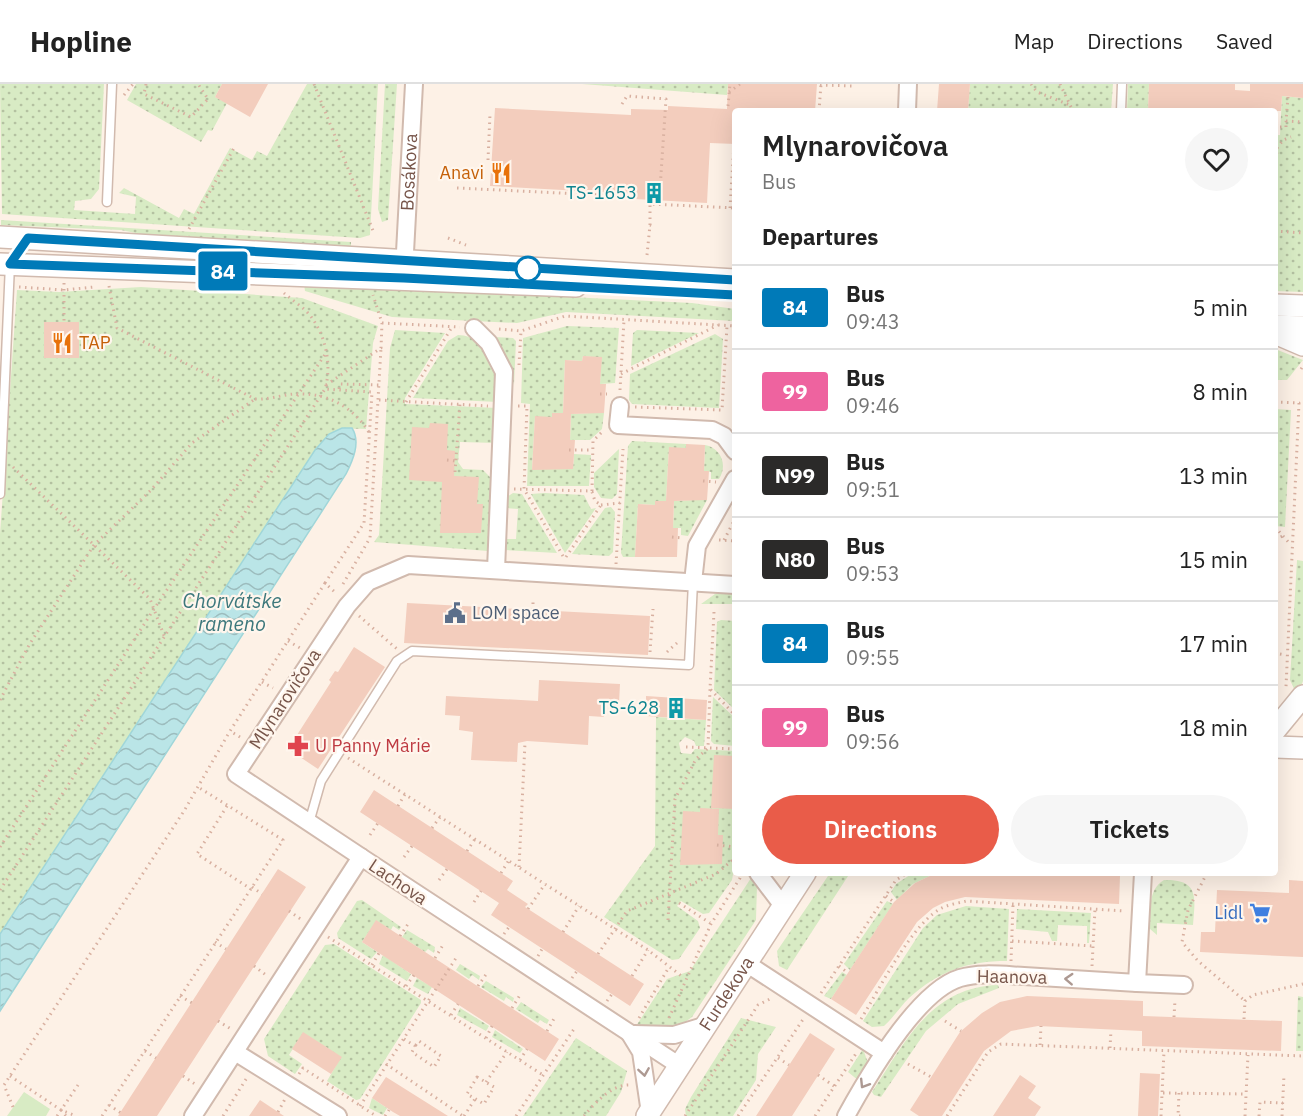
<!DOCTYPE html>
<meta charset="utf-8">
<style>
body{margin:0;font-family:"IBM Plex Sans",sans-serif;background:#f6f6f6;color:#222;height:100vh;display:flex;flex-direction:column;font-size:22px;white-space:nowrap}
*{box-sizing:border-box;margin:0}
p{font-size:20px;color:#767676}
.icon{flex:none;width:33px;height:33px;fill:none;stroke:currentColor;stroke-width:2;stroke-linecap:round;stroke-linejoin:round}
.map{position:relative;flex:1;overflow:hidden}
.side{position:absolute;left:732px;top:24px;width:546px;height:768px;display:flex;flex-direction:column;background:#fff;border-radius:6px;box-shadow:0 6px 24px #0002}
.side>*{flex:none}
.badge{padding:0 12px;border-radius:4px;font-size:21px;line-height:39px}
.map>.badge{position:absolute;translate:-50% -50%;box-shadow:0 0 0 3px #fff}
h2{padding:0 30px;font-size:22px;line-height:54px}
.round{display:grid;place-items:center;flex:none;width:63px;height:63px;border-radius:32px;background:#f6f6f6}
.summary{display:flex;align-items:center;justify-content:space-between;height:102px;padding:0 30px}
h1{font-size:28px;font-weight:600;line-height:45px}
.primary-button{display:flex;gap:12px;margin-top:auto;padding:12px 30px}
.primary-button a{flex:1;height:69px;border-radius:36px;background:#e95c49;color:#fff;font-size:24px;font-weight:600;line-height:69px;text-align:center}
.primary-button a+a{background:#f6f6f6;color:#222}
ul{padding:0;list-style:none}
li{display:flex;align-items:center;gap:18px;height:84px;padding:0 30px;border-top:2px solid #e0e0e0}
li div{flex:1}
li b{display:block;font-size:22px}
li em{font-style:normal}
li .badge{min-width:66px;font-weight:700;text-align:center}
header{display:flex;align-items:center;gap:36px;box-sizing:border-box;height:84px;padding:0 30px;background:#fff;border-bottom:2px solid #e0e0e0}
header strong{font-size:28px}
nav{display:flex;gap:33px;margin-inline-start:auto;font-size:21px}
.map>svg:first-child{display:block}
</style>
<header>
<strong>Hopline</strong>
<nav><a>Map</a><a>Directions</a><a>Saved</a></nav>
</header>
<div class="map">
<svg width="1303" height="1032" viewBox="0 0 1303 1032">
<defs>
<pattern id="grass-dots" width="8" height="8" patternUnits="userSpaceOnUse" patternTransform="scale(1.5)"><rect width="8" height="8" fill="#d8ebc4"/><path d="M2 2h.1M6 6h.1" fill="none" stroke="#b4c1a1" stroke-width="1.8" stroke-linecap="round"/></pattern>
<pattern id="water-waves" width="16" height="10" patternUnits="userSpaceOnUse" patternTransform="scale(1.5)"><rect width="16" height="10" fill="#bae5e7"/><path d="M0 5q4-4 8 0t8 0" fill="none" stroke="#9cbcbd"/></pattern>
</defs>
<rect width="100%" height="100%" fill="#fdf1e6"/>
<!-- grass -->
<path fill="url(#grass-dots)" d="M0,0H104L99,105L91,115L75,117L74,126L135,130L136,113L119,109L124,104L179,134L184,125L194,130L230,64L252,76L257,67L267,72L307,0H378L370,151L360,154L2,130Z
M136,0H222L215,13L227,19L212,47L208,46L201,58L127,16Z
M385,0H397L388,136L382,138L378,125Z
M582,0H728L727,11Z
M970,0H1113L1111,27H968Z
M1128,0H1149L1148,27H1127Z
M1282,12L1303,14V208L1275,207V51H1280Z
M1,136L351,158V165L155,153L121,146L1,141Z
M304,200L692,219L735,225V237L566,228L517,239L392,233L305,207Z
M141,203L302,214L378,242L373,259L366,345C338,344 333,345 315,366L0,850V450L17,206L59,208Z
M567,242L619,244L615,299L600,300L601,274L583,272L582,277L565,276L563,329L552,333H535L532,385H573L574,370L591,371L589,402H527L530,320L521,319L523,254Z
M395,246L445,249L405,314V320L498,324L496,359L460,358L458,378L463,385L483,386L492,395L488,467L374,458L379,451L390,264Z
M637,246L699,249L631,282L633,249Z
M715,250L723,255L719,324L632,320L629,316L630,290Z
M458,251C489,251 497,293 498,318L413,314L448,257Z
M493,253L513,254L516,257L514,301L507,273Z
M1275,265L1303,276L1287,296H1275Z
M1275,325L1291,326L1285,443L1275,442Z
M590,329H604L602,345L590,356H570L571,330Z
M632,357L686,360V364H669L666,417H656L655,421L638,420L635,473H623L621,469L628,362Z
M705,361C721,364 728,381 719,395H711V388L704,387Z
M619,365L617,410L612,415L601,414L594,403V389Z
M513,409L522,410L557,469L505,466V455H516L518,425L506,424L507,413Z
M544,409L584,411L591,425L596,424L565,469L531,410Z
M693,416H707L688,452L681,451V444H673L674,417Z
M611,423L615,428L613,468L609,472L572,470L605,424Z
M1297,476L1303,477V597L1299,607H1295L1290,596Z
M715,510H735V520H701Z
M721,536L735,537V626L714,606L717,538Z
M713,613L735,634V662L714,660L711,657Z
M656,633L706,636L704,662H696L694,657L685,653L679,659L681,669L691,670L695,665L735,667V779L732,796L709,829L703,830L681,817L677,822L698,837L700,844L679,875L672,876L604,833L655,762Z
M830,789H850L787,886L779,882L777,867Z
M913,789H936L913,800L897,816L891,808L896,800Z
M753,791L757,801L756,836L692,933L673,947L636,942L667,895L690,887Z
M1164,796C1200,795 1195,814 1193,841L1157,839V851L1150,845C1151,827 1147,806 1164,796Z
M362,816L401,843L399,846L393,842L391,846L376,837L362,858L377,868L371,875L338,854L337,849L357,817Z
M887,817L893,820L850,886L844,880Z
M966,822L1009,825L1007,877C968,877 939,887 909,914C900,923 893,934 884,942L872,943L863,937L923,844L937,831Z
M1017,825L1091,829L1089,859H1087V842L1058,841L1057,857H1052L1048,848L1016,845Z
M407,846L435,863L434,869L428,865L425,868L402,853Z
M334,860L421,916V919L360,1015L356,1016L327,997L341,973L303,949L289,971L302,980L295,990L268,972L264,955L325,861Z
M383,871L411,890L407,897L379,880Z
M460,880L480,892L479,896L472,891L469,895L456,886Z
M842,888L847,891L831,915L824,912Z
M417,894L432,903L428,910L413,902Z
M486,897L514,914L513,918L506,913L504,917L481,903Z
M998,901L999,904L958,920L926,947L881,1013L874,1011L872,1008C905,958 931,903 998,901Z
M1298,912L1303,913V967H1296Z
M521,918L549,936L547,940L540,936L538,939L516,925Z
M460,924L489,942L486,947L457,931Z
M741,934L776,943L758,970L756,996L733,1032H686L685,1025L691,1013Z
M495,946L523,965L520,969L492,953Z
M576,954L627,987L621,1008L606,1032H523Z
M863,965L868,979L859,997L848,988Z
M372,1014L387,1024L383,1031L369,1024Z"/>
<!-- pitch -->
<path fill="#d8ebc4" d="M24,1008L50,1025L46,1032H7Z"/>
<!-- water -->
<path fill="url(#water-waves)" stroke="#a0d6d9" stroke-width="1.5" d="M342,344H352C361,358 353,376 346,390L0,927V850L315,366L329,350Z"/>
<!-- building -->
<path fill="#f3cdbd" d="M222,0H268L250,33L215,13Z
M728,0H817L815,27H735V60L710,59L707,119L635,115V110L490,102L495,24L631,31V25L668,26V22L727,25Z
M939,0H970L968,27H937Z
M1149,0H1235V6L1250,7V0H1303V14L1282,12L1281,27H1148Z
M44,238H79V274H44Z
M583,272L602,273L600,300H606L604,329L571,330L570,356H575L573,385L532,386L535,332L552,333V329H563L565,276L582,277Z
M430,339L448,340L447,366L455,367L454,392L479,393L477,420H483L481,449H440L442,398L409,396L412,343L429,344Z
M686,360L705,361L704,387H709L707,416L674,417L673,444H678L677,473H635L638,420L655,421V417H673H666L669,363L686,364Z
M407,519L650,532L648,571L404,559Z
M354,563L385,583L318,685L288,665L331,598L329,596L335,587L338,588Z
M539,596L620,600L619,619L605,618L604,633L589,632L588,661L527,657L518,659L517,678L471,676L473,648L459,646L460,632L445,631L446,612L538,617Z
M646,612L707,616L706,636L646,632Z
M714,671L735,672V725L711,724Z
M374,706L513,797L507,806L528,820L525,823L644,900L630,922L491,831L499,819L360,728Z
M700,724L719,725L718,751H723L722,780L680,781L683,727L700,728Z
M278,785L306,803L270,858L157,1032H118Z
M936,789L1120,792L1119,820L965,813L945,818L933,824L917,838L856,931L831,915L894,818L915,799Z
M1289,796L1303,797V873L1200,868L1201,848H1215L1217,806L1289,809Z
M376,836L559,955L545,977L362,858Z
M1027,912L1143,917V932L1282,937L1281,967L1142,962V947L1038,942L1011,947L984,967L942,1032H919L910,1026L960,948L982,929L1000,918Z
M303,948L342,973L331,990L292,965Z
M810,949L835,965L792,1032H756Z
M1140,989L1160,990L1158,1032H1138Z
M1020,991L1036,1002L1028,1014L1041,1023L1035,1032H993Z
M386,993L421,1015L448,1032H400L393,1028L372,1014Z
M260,1016L284,1032H249Z"/>
<g fill="none" stroke-linecap="round" stroke-linejoin="round">
<defs>
<path id="service" d="M1121,27L1122,0
M107,118L112,0
M0,410L10,180L26,158
M309,739L321,697L397,577L412,567L689,581L693,498"/>
<g id="minor">
<path d="M907,27L908,0"/>
<path id="s1" d="M404,187L414,0"/>
<path d="M474,244L489,259L504,288L496,486"/>
<path d="M620,322L618,341L712,346L724,352L735,367"/>
<path d="M693,498L697,462L735,395"/>
<path d="M361,773L236,690L347,522L368,498L408,481L735,501"/>
<path d="M758,789L783,822"/>
<path d="M1143,789L1137,899L1184,901"/>
<path d="M746,879L884,969"/>
<path d="M630,950L641,968L650,1029"/>
<path d="M634,950L674,951L707,941"/>
<path d="M235,968L338,1032"/>
<path d="M193,1032L361,773L680,982"/>
<path d="M846,1032C867,994 917,907 960,894C979,888 1004,891 1024,892C1062,894 1099,897 1137,899"/>
</g>
<g id="tertiary">
<path d="M0,153L735,196"/>
<path d="M0,180L576,202"/>
<path d="M1275,221L1303,222"/>
<path d="M1275,242L1303,243"/>
<path d="M1275,249L1303,261"/>
<path d="M1275,646L1303,612"/>
<path d="M1275,663L1303,664"/>
<path id="s2" d="M647,1032L805,789"/>
</g>
</defs>
<!-- service casing -->
<use href="#service" stroke="#d1baae" stroke-width="11"/>
<!-- minor casing -->
<use href="#minor" stroke="#d1baae" stroke-width="20"/>
<!-- tertiary casing -->
<use href="#tertiary" stroke="#d1baae" stroke-width="24"/>
<!-- path -->
<path stroke="#d8b0a0" stroke-width="3" stroke-dasharray="1.5 4.5" stroke-linecap="butt" d="M146,0L144,10L191,33L208,15L198,0
M314,0L374,149
M1031,0L1037,8L1070,21
M1060,0L1073,27
M820,1L852,2
M729,8L740,0
M124,11L133,0
M1288,13L1286,37L1303,38
M622,20L627,12L666,15L659,120
M728,22L730,0
M819,27L821,0
M1280,43H1286V37
M488,76L490,30
M457,104L622,112
M1275,106L1277,64L1283,56L1291,53
M730,124L734,60
M650,141V120L735,124
M189,145L234,64
M1275,147L1303,149
M448,154L466,161
M647,171L650,141L653,142
M64,199V238
M109,202L117,244L255,315C272,316 285,309 301,310C331,310 355,325 370,350
M19,203L64,206L94,203
M382,239L460,243
M499,245L521,247L565,232L735,242
M519,281L521,247
M1301,285L1303,282
M621,290L718,241
M326,301L381,264L382,239L373,211
M339,305L340,300L380,301
M620,306L624,236
M600,310H607
M379,316L488,322
M406,318L452,243
M1275,318L1299,319L1286,603
M518,322H527L524,405L563,472
M635,323L722,326L727,242
M569,366H593
M447,376L456,377
M13,383L150,515L165,554
M455,388L460,320
M703,397L716,398
M514,405L592,407L593,357L604,346
M601,421L620,419
M1275,443L1291,461
M672,453L683,454
M1275,455L1283,452
M719,456L735,457
M724,456L735,435
M566,473L601,421L595,417L592,408
M616,480L623,365
M325,499L364,439L372,308L325,305
M343,500L370,454L381,264
M533,526V518
M714,528L710,605L735,631
M359,532L397,565
M288,557L300,564
M650,568L653,525
M667,568L677,559
M1280,570L1286,571
M262,598L273,604
M0,616L29,561L94,461L151,406L192,359L255,315
M240,653L230,647L325,499L337,510
M686,663L735,665
M348,674L648,866L684,894
M227,722L197,770L251,805
M398,722L405,710
M432,744L440,733
M370,751L378,739
M717,761L735,763
M0,763L154,525L326,269
M467,767L475,755
M404,773L412,762
M519,783L525,659
M501,789L509,776
M1207,789L1188,826L1182,858L1198,877L1245,917
M1074,790V789
M439,796L447,785
M252,803L262,810
M0,806L325,305C332,282 326,253 312,234C305,224 293,217 284,209
M886,812L894,818
M474,818L481,807
M679,819L710,839
M528,825L545,800
M289,827L302,836
M668,836L675,715L696,675L708,664L710,605
M563,848L579,822
M504,850L509,843
M400,852L408,840
M328,853L543,991
M1012,857L1093,862
M215,858L226,865
M598,870L627,827L716,790L735,774
M538,872L542,865
M435,874L443,861
M1011,877L1013,821
M372,881L379,869
M254,882L266,891
M839,882L848,889
M1092,882L1095,825
M632,892L648,866
M572,894L577,887
M406,902L414,891
M478,902L487,889
M821,909L896,796L907,789
M180,912L192,919
M607,917L612,910
M512,924L520,911
M451,931L458,920
M1174,933L1175,916
M639,934L669,883
M669,934L711,840L740,794L741,789
M861,935C879,906 914,835 944,823C951,820 959,819 966,817L1125,827
M1244,935L1245,917L1253,911L1303,900
M218,937L231,945
M945,937L961,947
M547,947L555,933
M486,954L492,942
M404,955L415,962L412,968L434,983L441,972L419,957L415,962
M1040,961L1041,942
M1110,964L1111,946
M145,967L156,974
M778,974L789,981
M520,976L527,965
M386,980L463,1032
M908,980L931,993
M299,990L303,984L376,1032
M818,991L834,1002
M10,992L61,1026L76,1032
M183,992L195,1000
M477,993L494,1003L484,1020L467,1010Z
M486,998L507,968
M1163,1009L1246,1010
M1179,1009L1178,1032H1182
M109,1021L121,1029
M360,1022L458,871
M13,1023L4,1001L184,727L230,647
M61,1026L66,1032
M278,1028L285,1015
M57,1032L78,1001
M102,1032L283,756L198,703
M223,1032L248,992
M385,1032L389,1026
M464,1032L475,1015
M516,1032L574,945
M584,1032C595,1019 611,1001 629,1001
M685,1032L758,921L772,914
M738,1032L804,934
M815,1032L857,968
M947,1032L988,968L1001,960L1303,972
M1161,1032L1164,967
M1245,1032L1248,971
M1259,1032L1260,1018L1283,1019
M1282,1032L1284,991"/>
<!-- service -->
<use href="#service" stroke="#fff" stroke-width="8"/>
<!-- minor -->
<use href="#minor" stroke="#fff" stroke-width="16"/>
<!-- tertiary -->
<use href="#tertiary" stroke="#fff" stroke-width="21"/>
</g>
<!-- one-way arrows -->
<defs><path id="oneway-chevron" d="M-2-3.5L2.5 0L-2 3.5" fill="none" stroke-width="1.6" stroke-linecap="round" stroke-linejoin="round" transform="scale(1.5)"/></defs>
<g stroke="#ad9992">
<use href="#oneway-chevron" transform="translate(1069 895) rotate(-177)"/>
<use href="#oneway-chevron" transform="translate(644 988) rotate(81)"/>
<use href="#oneway-chevron" transform="translate(864 1000) rotate(122)"/>
</g>
<g fill="none" stroke-linecap="round" stroke-linejoin="round">
<defs>
<path id="line" d="M735,196L28,154L10,180L404,194L735,211"/>
</defs>
<!-- line casing -->
<use href="#line" stroke="#fff" stroke-width="14"/>
<!-- line -->
<use href="#line" stroke="#007ab8" stroke-width="9"/>
</g>
<!-- icons -->
<defs>
<symbol id="restaurant-bare" viewBox="-9 -9 18 18"><path d="M-5-6h1v4h1v-4h1v4h1v-4h1v5L-1.5 .5V6h-2V.5L-5-1ZM5-6V6H3V1.5H1.5Q1.5-4 5-6Z" fill="#e8710a" stroke="#fff6ed" stroke-width="2.5" paint-order="stroke"/></symbol>
<symbol id="building-bare" viewBox="-9 -9 18 18"><path d="M-4-6H4V6H1V3H-1V6H-4ZM-2.5-4.3h1.7v1.8h-1.7ZM.8-4.3h1.7v1.8H.8ZM-2.5-1h1.7V.8h-1.7ZM.8-1h1.7V.8H.8Z" fill="#0f9aa8" stroke="#fff6ed" stroke-width="2.5" paint-order="stroke"/></symbol>
<symbol id="civic-bare" viewBox="-9 -9 18 18"><path d="M-.6-6.5H3V-4.5H.6V-3L4-1V1h2V6H-6V1h2V-1L-.6-3ZM-1.2 2.5V6h2.4V2.5Z" fill="#5c6f8a" stroke="#fff6ed" stroke-width="2.5" paint-order="stroke"/></symbol>
<symbol id="pharmacy-bare" viewBox="-9 -9 18 18"><path d="M-2-6h4v4h4v4h-4v4h-4v-4h-4v-4h4Z" fill="#e0444e" stroke="#fff6ed" stroke-width="2.5" paint-order="stroke"/></symbol>
<symbol id="supermarket-bare" viewBox="-9 -9 18 18"><path d="M-6-5.5h2.5l.6 2H6L4.5 2H-2.5L-4.4-4H-6ZM-1.5 3.2a1.3 1.3 0 1 0 .1 0ZM3 3.2a1.3 1.3 0 1 0 .1 0Z" fill="#3f7fe0" stroke="#fff6ed" stroke-width="2.5" paint-order="stroke"/></symbol>
</defs>
<g fill-rule="evenodd">
<use href="#restaurant-bare" x="486" y="74" width="30" height="30"/>
<use href="#building-bare" x="639" y="94" width="30" height="30"/>
<use href="#restaurant-bare" x="47" y="244" width="30" height="30"/>
<use href="#civic-bare" x="440" y="514" width="30" height="30"/>
<use href="#building-bare" x="661" y="609" width="30" height="30"/>
<use href="#pharmacy-bare" x="283" y="647" width="30" height="30"/>
<use href="#supermarket-bare" x="1245" y="814" width="30" height="30"/>
</g>
<!-- markers -->
<circle fill="#fff" stroke="#007ab8" stroke-width="3" cx="528" cy="185" r="12"/>
<g text-anchor="middle" stroke-width="4.5" stroke-linejoin="round" paint-order="stroke">
<!-- street labels -->
<g font-size="18" fill="#77554a" stroke="#fff6ed">
<text dy="6" stroke="none"><textPath href="#s1" startOffset="99">Bosákova</textPath></text>
<text transform="translate(285 615) rotate(-57)" y="6">Mlynarovičova</text>
<text transform="translate(398 798) rotate(34)" y="6">Lachova</text>
<text transform="translate(1012 893) rotate(1)" y="6">Haanova</text>
<text dy="6" stroke="none"><textPath href="#s2" startOffset="146">Furdekova</textPath></text>
</g>
<!-- food labels -->
<g font-size="18" fill="#c56008" stroke="#fff6ed" text-anchor="end">
<text x="484" y="95">Anavi</text>
<text x="79" y="265" text-anchor="start">TAP</text>
</g>
<!-- culture labels -->
<g font-size="18" fill="#0d838f" stroke="#fff6ed" text-anchor="end">
<text x="637" y="115">TS-1653</text>
<text x="659" y="630">TS-628</text>
</g>
<!-- service labels -->
<g font-size="18" fill="#4e5e75" stroke="#fff6ed" text-anchor="start">
<text x="472" y="535">LOM space</text>
</g>
<!-- health labels -->
<g font-size="18" fill="#be3a42" stroke="#fff6ed" text-anchor="start">
<text x="315" y="668">U Panny Márie</text>
</g>
<!-- shop labels -->
<g font-size="18" fill="#366cbe" stroke="#fff6ed" text-anchor="end">
<text x="1243" y="835">Lidl</text>
</g>
<!-- water labels -->
<g font-size="20" font-style="italic" fill="#3d787c" stroke="#fff6ed">
<text x="232" y="524">Chorvátske<tspan x="232" dy="23">rameno</tspan></text>
</g>
</g>
</svg>
<b class="badge" style="left:223px;top:187px;background:#007ab8;color:#fff">84</b>
<section class="side">
<div class="summary"><div><h1>Mlynarovičova</h1><p>Bus</p></div><a class="round"><svg class="icon" aria-label="heart" viewBox="0 0 24 24"><path d="M12 20l-8-8c-3-5 5-10 8-4 3-6 11-1 8 4z"/></svg></a></div>
<h2>Departures</h2>
<ul>
<li><span class="badge" style="background:#007ab8;color:#fff">84</span><div><b>Bus</b><p>09:43</p></div><em>5 min</em></li>
<li><span class="badge" style="background:#ee639f;color:#fff">99</span><div><b>Bus</b><p>09:46</p></div><em>8 min</em></li>
<li><span class="badge" style="background:#2b2a29;color:#fff">N99</span><div><b>Bus</b><p>09:51</p></div><em>13 min</em></li>
<li><span class="badge" style="background:#2b2a29;color:#fff">N80</span><div><b>Bus</b><p>09:53</p></div><em>15 min</em></li>
<li><span class="badge" style="background:#007ab8;color:#fff">84</span><div><b>Bus</b><p>09:55</p></div><em>17 min</em></li>
<li><span class="badge" style="background:#ee639f;color:#fff">99</span><div><b>Bus</b><p>09:56</p></div><em>18 min</em></li>
</ul>
<div class="primary-button"><a>Directions</a><a>Tickets</a></div>
</section>
</div>
